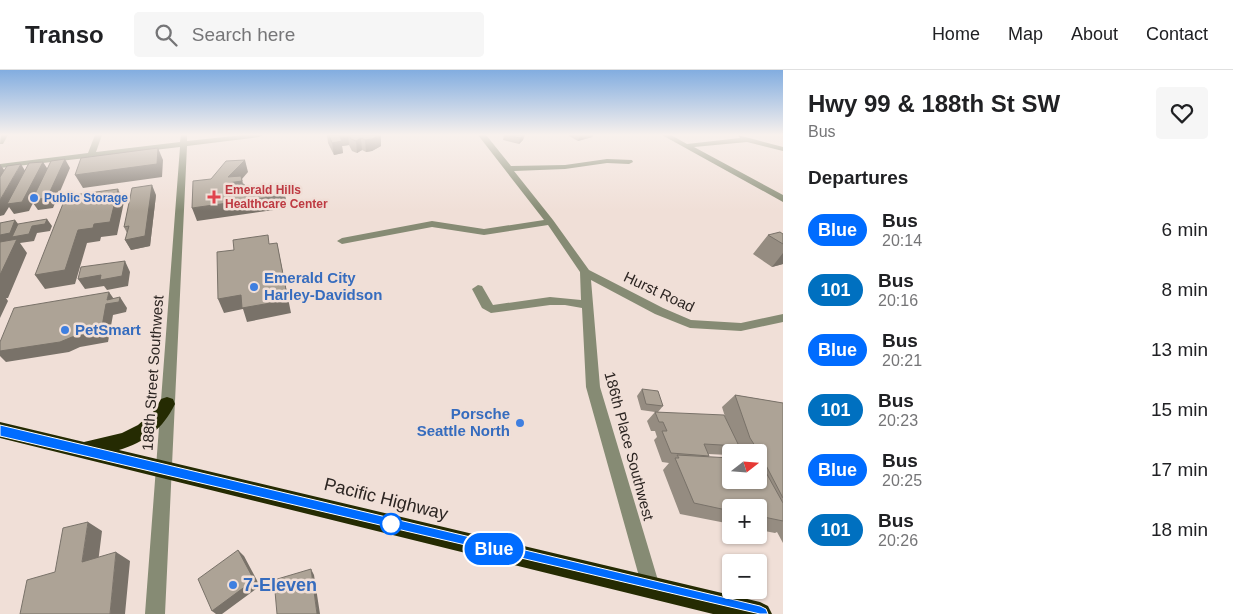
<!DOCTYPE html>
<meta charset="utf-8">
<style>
body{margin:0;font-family:Helvetica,sans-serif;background:#f6f6f6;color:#202124;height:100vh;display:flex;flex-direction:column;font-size:19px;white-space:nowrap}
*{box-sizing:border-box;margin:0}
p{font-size:16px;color:#757577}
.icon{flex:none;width:28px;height:28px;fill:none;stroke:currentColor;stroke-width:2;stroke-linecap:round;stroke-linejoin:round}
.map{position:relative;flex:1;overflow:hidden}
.panel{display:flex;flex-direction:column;background:#fff;width:450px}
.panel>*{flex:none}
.badge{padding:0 10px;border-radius:16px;font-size:18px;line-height:32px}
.needle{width:32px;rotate:73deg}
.fabs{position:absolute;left:722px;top:374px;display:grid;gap:10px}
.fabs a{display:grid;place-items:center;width:45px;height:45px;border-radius:5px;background:#fff;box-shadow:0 1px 4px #0004;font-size:25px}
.map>.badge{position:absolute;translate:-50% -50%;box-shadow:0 0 0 2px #fff}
h2{padding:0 25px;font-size:19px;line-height:45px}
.round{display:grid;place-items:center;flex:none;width:52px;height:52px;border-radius:5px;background:#f6f6f6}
.head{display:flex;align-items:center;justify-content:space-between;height:85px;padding:0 25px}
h1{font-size:24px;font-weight:600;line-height:38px}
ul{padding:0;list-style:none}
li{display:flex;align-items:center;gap:15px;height:60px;padding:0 25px}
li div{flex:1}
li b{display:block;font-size:19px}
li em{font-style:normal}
li .badge{min-width:55px;font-weight:700;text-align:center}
header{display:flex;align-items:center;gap:30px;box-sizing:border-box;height:70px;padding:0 25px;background:#fff;border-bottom:1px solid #e0e0e0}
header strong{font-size:24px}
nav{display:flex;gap:28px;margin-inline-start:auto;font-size:18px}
.search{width:350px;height:45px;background:#f6f6f6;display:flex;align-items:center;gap:12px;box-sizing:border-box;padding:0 18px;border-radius:5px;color:#757577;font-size:19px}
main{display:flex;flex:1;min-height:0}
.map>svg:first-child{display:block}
</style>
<header>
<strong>Transo</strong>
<div class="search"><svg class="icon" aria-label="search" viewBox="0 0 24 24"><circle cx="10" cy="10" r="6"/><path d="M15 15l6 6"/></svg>Search here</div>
<nav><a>Home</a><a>Map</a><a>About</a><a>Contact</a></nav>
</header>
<main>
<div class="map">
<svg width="783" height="544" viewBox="0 0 783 544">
<rect width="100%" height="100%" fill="#f0dfd7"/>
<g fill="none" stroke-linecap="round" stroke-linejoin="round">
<!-- minor -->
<path fill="#868b74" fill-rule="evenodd" d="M1,65H8L3,74H0Z
M95,65H102L96,82L180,72L181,65H187V71L243,65H263L259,67L187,76L165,544H145L180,77L0,98V94L88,83Z
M478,65H486L511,96L565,95L607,89L632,90L633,92L629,94L607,93L565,99L514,101L553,150L589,200L663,238L691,250L741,253L783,244V252L741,261L690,258L655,244L591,210L600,317L660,517L658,524L651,526L644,524L642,517L586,317L582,238L565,235H550L491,243L482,238L472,219L478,215L482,216L493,235L550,227L581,230L580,202L548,155L484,165L432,157L342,174L337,171L342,168L432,151L484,159L544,150Z
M662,65H671L687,74L740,68L738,65L783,77V81L747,72L694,77L783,125V132Z"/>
<!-- highway -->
<path fill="#252b02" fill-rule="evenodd" d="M167,327L173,329L175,334C163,359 145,372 119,380L760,532L768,536L772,544H713L0,368V352L84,372L122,363L138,355L155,340L161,329Z"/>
</g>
<!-- wall -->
<path fill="#958c81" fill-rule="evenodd" d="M327,65H381V76L372,81L366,82L362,80L357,83L352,81L349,75L342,76L343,83L334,85L328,73Z
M504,65H525L523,70L519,74L503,70Z
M570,65H593L592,67L578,71L569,66Z
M156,125L150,176L131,180L125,170L127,163L124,157Z
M783,164V194L772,197L753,184L768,165Z
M642,319L663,336L658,342L726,350L722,337L735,325L783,333V473L777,462L775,463L759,460V438H731V454L680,444L663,400L669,393L662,392L654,370L657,367L655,361H651L647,351L655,342L641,340L637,326ZM735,379L737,382H759V410L708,387L709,386L708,384L729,385Z"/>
<!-- shaded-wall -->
<path fill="#797269" d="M339,65H348L349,75L342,76L343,83L334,85L332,73Z
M379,65H381V76L372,81L366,82L365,70Z
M524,65L523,70L519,74L520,68Z
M580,65H593L592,67L578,71Z
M361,68L362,80L357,83L356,71Z
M158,78L163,90L162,107L83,118L75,105Z
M65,89L70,98L53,138L38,140L33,133L29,141L14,144L9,137L4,145L0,146V130L21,94L27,104L43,92L49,101Z
M245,90L248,102L242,109L244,119L228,118V107Z
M0,94L7,104L0,115Z
M244,114L248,127L285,125L288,138L197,151L192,138L245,123Z
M152,115L156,125L150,176L131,180L125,170Z
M118,119L124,132L117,165L101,167L100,171L87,173L75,214L45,219L35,205L78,160L94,154Z
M47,149L52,156L50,161L37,163L34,171L20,173L27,183L8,228H6L8,231L0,248V165L15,150L23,160Z
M277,173L291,243L247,252L243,239L224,243L218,229Z
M783,183V194L772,197Z
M125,191L130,202L128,216L107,220L104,216L85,219L78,209Z
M109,222L116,232L120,227L127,238L126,242L113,245L108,272L80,277L69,282L6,292L0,286V281L107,230Z
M88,452L102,461L97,501L82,492Z
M238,480L244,486L260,516L222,544H216L212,541Z
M116,482L130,491L125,544H110Z
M311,499L314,505L320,544H317Z"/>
<!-- building -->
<path fill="#ada396" stroke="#797269" d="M329,65H339L342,71L332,73Z
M349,65H379L372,69L365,70L361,68L356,71L351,69Z
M506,65H524L520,68Z
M158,78L157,94L75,105L81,88Z
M65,89L47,128L32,130L51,91Z
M245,90L228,107L241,106L242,111L227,113L228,118L244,114L245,123L283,118L285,125L192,138L193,111L211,109L226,91Z
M43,92L22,132L7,134L29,93Z
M21,94L0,130V107L7,96Z
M152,115L145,166L125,170L129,156L124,157L132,118Z
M118,119L110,152L94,154L93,158L78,160L65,200L35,205L66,126Z
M47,149L45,154L32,156L29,164L12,167L18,154Z
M15,150L10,163L0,165V153Z
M780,162L783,164V174L768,165Z
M268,165L269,174L277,173L288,230L242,238L241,225L218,229L217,182L234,180L233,170Z
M17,169L0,205V172Z
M125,191L122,206L100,210L101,205L78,209L81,197Z
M109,222L107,230L120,227L119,232L106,234L101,262L72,267L60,272L0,281V272L14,238Z
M642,319L658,321L663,336L646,334Z
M735,325L783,333V428L759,382L750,368Z
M655,342L724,345L739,376L704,374L709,386L671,383L662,361H667L663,352H659Z
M677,385L731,388V410H759V390L783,433V451L759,446V438H731V441L694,433L675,388H679Z
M88,452L82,492L116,482L110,544H20L27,510L55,502L63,458Z
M238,480L254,510L212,541L198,509Z
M311,499L317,544H277L274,510Z"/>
<!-- sky -->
<linearGradient id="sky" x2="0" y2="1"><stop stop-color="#82ade0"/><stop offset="0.46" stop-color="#f8f1ed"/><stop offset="1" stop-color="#f8f1ed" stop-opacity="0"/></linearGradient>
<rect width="783" height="141" fill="url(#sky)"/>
<!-- line -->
<path fill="#006cff" stroke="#fff" d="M0,355L760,536L766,539L768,544H760L0,366Z"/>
<!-- markers -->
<path fill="#e0444e" stroke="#f0dfd7" stroke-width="2" d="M211.5 119.5h5v5h5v5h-5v5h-5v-5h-5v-5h5z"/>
<g fill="#3f7fe0" stroke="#f0dfd7" stroke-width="2">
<circle cx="34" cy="128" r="5"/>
<circle cx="254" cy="217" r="5"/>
<circle cx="65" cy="260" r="5"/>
<circle cx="520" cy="353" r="5"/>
<circle cx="233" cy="515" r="5"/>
</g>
<circle fill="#fff" stroke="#006cff" stroke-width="2.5" cx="391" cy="454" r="10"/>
<g text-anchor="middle" stroke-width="5" stroke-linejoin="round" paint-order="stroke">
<!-- far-health labels -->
<g font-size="12" font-weight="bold" fill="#be3a42" stroke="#f0dfd7" text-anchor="start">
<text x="225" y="124">Emerald Hills<tspan x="225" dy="14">Healthcare Center</tspan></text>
</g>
<!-- far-shop labels -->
<g font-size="12" font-weight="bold" fill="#366cbe" stroke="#f0dfd7" text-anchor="start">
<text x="44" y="132">Public Storage</text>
</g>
<!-- shop labels -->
<g font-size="15" font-weight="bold" fill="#366cbe" stroke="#f0dfd7" text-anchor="start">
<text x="264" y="213">Emerald City<tspan x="264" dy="17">Harley-Davidson</tspan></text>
<text x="75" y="265">PetSmart</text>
<text x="510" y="349" text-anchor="end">Porsche<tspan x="510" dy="17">Seattle North</tspan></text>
</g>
<!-- street labels -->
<g font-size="15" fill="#2c2522" stroke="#f0dfd7">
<text transform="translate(659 222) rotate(25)" y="5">Hurst Road</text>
<text transform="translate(153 303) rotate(-86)" y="5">188th Street Southwest</text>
<text transform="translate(629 376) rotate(75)" y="5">186th Place Southwest</text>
</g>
<!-- near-street labels -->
<g font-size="18" fill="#2c2522" stroke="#f0dfd7">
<text transform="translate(386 429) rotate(14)" y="6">Pacific Highway</text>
</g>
<!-- near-shop labels -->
<g font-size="18" font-weight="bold" fill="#366cbe" stroke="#f0dfd7" text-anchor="start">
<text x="243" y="521">7-Eleven</text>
</g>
</g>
</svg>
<div class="fabs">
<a><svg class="needle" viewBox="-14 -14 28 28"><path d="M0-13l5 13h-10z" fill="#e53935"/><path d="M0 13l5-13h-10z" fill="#757577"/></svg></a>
<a>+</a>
<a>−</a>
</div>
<b class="badge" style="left:494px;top:479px;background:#006cff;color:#fff">Blue</b>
</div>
<section class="panel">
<div class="head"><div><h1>Hwy 99 &amp; 188th St SW</h1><p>Bus</p></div><a class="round"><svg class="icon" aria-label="heart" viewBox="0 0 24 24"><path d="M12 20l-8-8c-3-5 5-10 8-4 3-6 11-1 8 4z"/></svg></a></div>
<h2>Departures</h2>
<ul>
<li><span class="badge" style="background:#006cff;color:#fff">Blue</span><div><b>Bus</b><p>20:14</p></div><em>6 min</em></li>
<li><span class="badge" style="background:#0070c0;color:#fff">101</span><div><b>Bus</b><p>20:16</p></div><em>8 min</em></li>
<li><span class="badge" style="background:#006cff;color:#fff">Blue</span><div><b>Bus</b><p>20:21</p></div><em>13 min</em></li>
<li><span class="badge" style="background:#0070c0;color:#fff">101</span><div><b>Bus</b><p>20:23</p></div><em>15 min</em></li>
<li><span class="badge" style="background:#006cff;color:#fff">Blue</span><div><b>Bus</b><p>20:25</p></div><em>17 min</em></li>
<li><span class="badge" style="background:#0070c0;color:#fff">101</span><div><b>Bus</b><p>20:26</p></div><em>18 min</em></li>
</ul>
</section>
</main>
